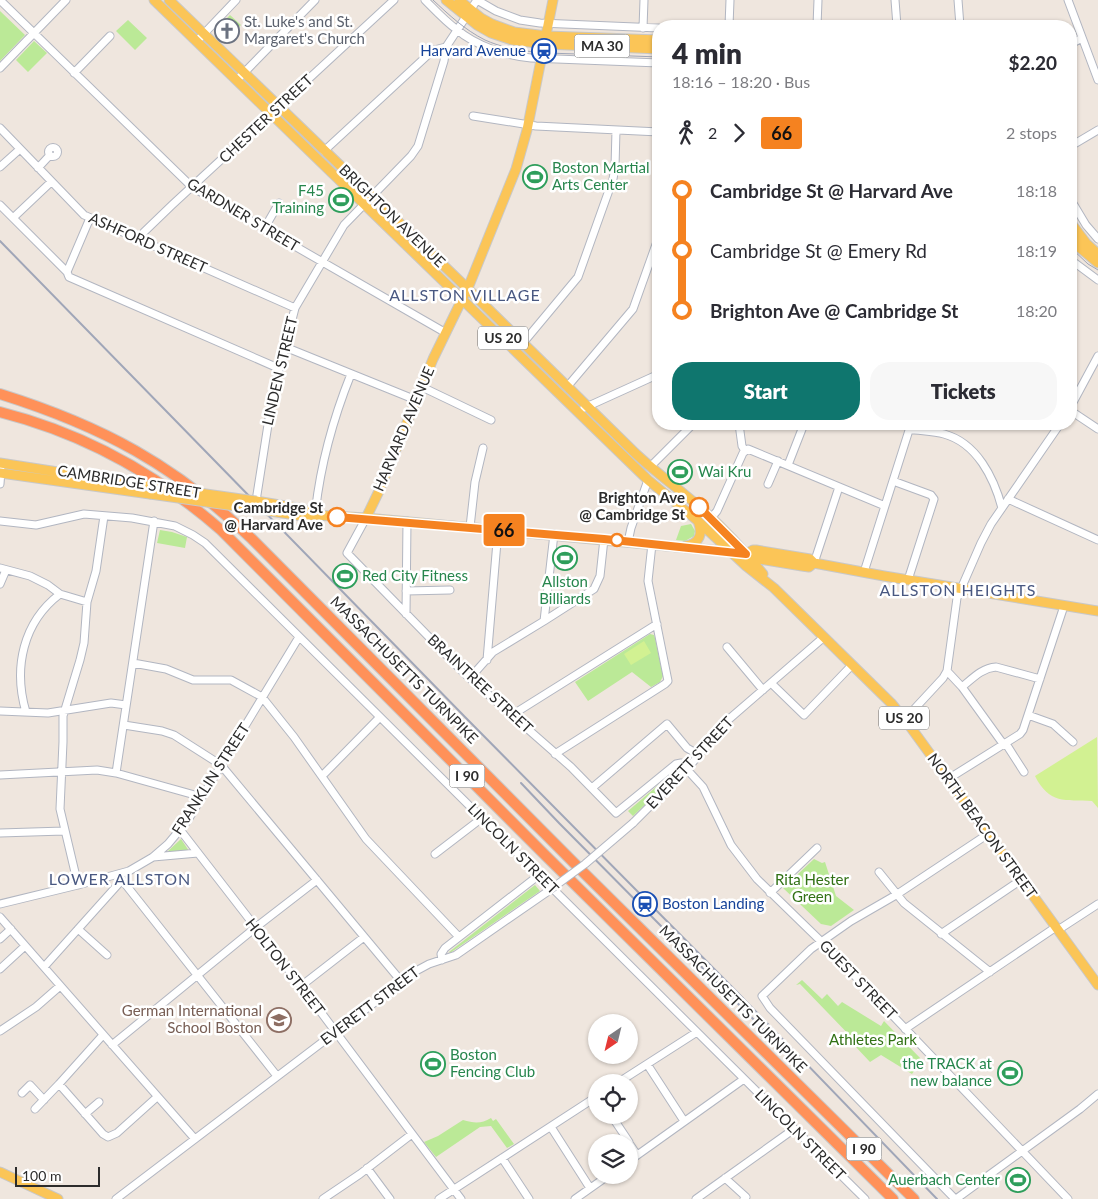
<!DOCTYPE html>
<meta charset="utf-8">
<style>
body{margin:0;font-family:Lato,sans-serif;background:#f7f7f7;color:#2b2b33;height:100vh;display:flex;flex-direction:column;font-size:19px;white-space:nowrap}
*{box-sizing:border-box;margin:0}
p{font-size:16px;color:#7c7c81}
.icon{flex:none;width:28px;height:28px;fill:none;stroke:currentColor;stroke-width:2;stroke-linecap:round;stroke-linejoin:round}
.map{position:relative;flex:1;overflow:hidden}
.drawer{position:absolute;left:652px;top:20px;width:425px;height:410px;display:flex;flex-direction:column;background:#fff;border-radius:20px;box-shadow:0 1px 4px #0004}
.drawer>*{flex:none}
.badge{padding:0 10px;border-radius:4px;font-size:18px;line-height:32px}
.needle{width:32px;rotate:215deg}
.controls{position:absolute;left:588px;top:1014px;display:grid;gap:10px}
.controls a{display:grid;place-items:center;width:50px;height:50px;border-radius:50%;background:#fff;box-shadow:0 1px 4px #0004;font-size:25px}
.scale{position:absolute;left:15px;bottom:12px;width:85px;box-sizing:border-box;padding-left:5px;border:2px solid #2c2c2c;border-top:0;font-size:14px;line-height:18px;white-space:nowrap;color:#2c2c2c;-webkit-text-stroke:4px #fff;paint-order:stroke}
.map>.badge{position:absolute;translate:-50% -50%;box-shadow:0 0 0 2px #fff}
.legs{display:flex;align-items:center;gap:8px;height:55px;padding:0 20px;font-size:16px}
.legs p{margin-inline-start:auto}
.headline{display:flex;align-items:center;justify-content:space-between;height:85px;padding:0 20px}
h1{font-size:28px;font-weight:800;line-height:38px}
.button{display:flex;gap:10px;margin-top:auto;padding:10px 20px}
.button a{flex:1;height:58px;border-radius:20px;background:#0f766e;color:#fff;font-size:20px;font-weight:800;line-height:58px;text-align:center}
.button a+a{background:#f7f7f7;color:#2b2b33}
ul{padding:0 20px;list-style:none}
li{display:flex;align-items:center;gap:18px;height:60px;font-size:19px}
li i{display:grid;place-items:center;width:8px;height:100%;margin:0 6px;background:currentColor}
li i::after{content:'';width:12px;height:12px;margin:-6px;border:4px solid;border-radius:50%;background:#fff}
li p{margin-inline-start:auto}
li:first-child i{background:linear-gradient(#0000 50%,currentColor 0)}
li:last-child i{background:linear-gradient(currentColor 50%,#0000 0)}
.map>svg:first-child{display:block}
</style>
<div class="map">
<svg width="1098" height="1199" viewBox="0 0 1098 1199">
<rect width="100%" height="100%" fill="#efe6de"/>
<!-- green -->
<path fill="#bbe997" d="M0,11L25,35L0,61Z
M230,15L241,25L235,31L224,21Z
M128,20L147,38L135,50L116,31Z
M34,41L47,53L28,72L16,60Z
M691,524L695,531L694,536L685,541L676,540L681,526Z
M160,530L172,532L187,537L185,548L157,543Z
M650,634L654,635L655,638L663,676L660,682L651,687L632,672L588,701L575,682Z
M677,769L656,794L633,816L628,811Z
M181,839L189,851L167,852Z
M814,859L822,863L825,862L836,896L854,910L831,926L821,924L783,888Z
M535,885L540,891L450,953L449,952Z
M802,980L822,999L827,994L838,1006L842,1002L881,1026L884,1021L922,1060L912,1074L881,1055L870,1062L854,1045L856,1042L800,984L796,985Z
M491,1118L493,1121L496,1119L514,1144L507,1148L491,1126L480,1127L436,1157L424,1142L438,1136L463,1120C474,1123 481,1124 491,1118Z"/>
<!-- pitch -->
<path fill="#d2f192" d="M644,641L651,653L631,665L624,654Z
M1097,737L1098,808L1092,801C1065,800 1049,804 1035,776Z"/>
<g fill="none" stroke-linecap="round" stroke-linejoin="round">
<defs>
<path id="minor" d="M0,0L192,187L446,333
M425,0C435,10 445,21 456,29C476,46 506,56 531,58L659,63
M477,0L496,11L520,20L540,23L659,28
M895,0L897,26
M958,0L960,26
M1068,0L1098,80
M729,26L730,0
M817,26L818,0
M643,28L644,0
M197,41L236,0
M1071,44L1082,38
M0,68L66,0
M74,73L110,36
M237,80L315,0
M473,116L536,126L659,132
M0,128L84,215L295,308
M1071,146L1098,130
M48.5 152a4.5 4.5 0 1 1 9 0a4.5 4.5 0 1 1-9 0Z
M324,151L430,53L434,50L446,47
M0,167L20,149
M38,168L50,155
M1071,200L1086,225L1098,239
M0,205L67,272
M13,218L51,182
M90,218L67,272L69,277L278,368
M264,229L279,203
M139,240L144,232L172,205L394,0
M1071,260L1098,280
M523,343L578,277L613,179L615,167L616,130
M285,347L416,400
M422,387L491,420
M567,387L633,309L659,236
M1071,406L1098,356
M584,408L659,374
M1071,411L1098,429
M739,424L742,446L745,451
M909,429C920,431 933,431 944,434C977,443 994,478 1002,508
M788,465L804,424
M650,467L693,424
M893,481L931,495L934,499L908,580
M0,484L1,470
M768,484L778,461
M1008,499L1098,540
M256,501L273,393L295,308L344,225L411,156L418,146L444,61L446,47L477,0
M315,515C320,466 333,419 351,374
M366,518L347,553L464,673L571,767L616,813L676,764L681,763L703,787L731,845L757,879L832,952L1068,1199
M711,518L717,511L743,453L748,449L885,506
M0,521L36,525L84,514L132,518L175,526L193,535L205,543L865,1199
M470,527L475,482L483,448
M628,542L631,528L648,480
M814,563L839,487
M0,568L30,576L48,585L60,594L87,602
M864,572L911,424
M0,584L6,570
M406,591L450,590
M406,614L407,521
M544,621L594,589L600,576L604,539
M727,647L763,690
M487,660L498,530
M133,663L166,669L193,680H231L262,697L294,737L366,839L459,937
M947,671L962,687L1001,741L1008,747L1024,772
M470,678L493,652L544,621L554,534
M771,683L804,715L852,665
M962,687C973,678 982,668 996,667L1040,679
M0,711L48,713L111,703L126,705
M26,712C13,668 23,622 60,594
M512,715L657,624
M1028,715L1053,724L1073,742
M905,719L943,678L947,671L957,598L981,543L991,524L1060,424
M124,725L162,731L174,735L221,765L401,981
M555,754L665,684L668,681L648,581L652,544
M116,773L154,521
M0,775L97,770L116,773L202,797
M322,776L380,717
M948,779L1020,734L1023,730L1064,606
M592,788L667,724L687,748L699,755
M633,823L688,768L728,720L824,637
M181,831L305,991L461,1199
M0,833L64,831
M435,854L482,818
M153,857L198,853
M879,872L904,903L990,972
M120,874L122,880L277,1076
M78,885L60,809L63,742V716L80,660L84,643L87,602L96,571L104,516
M770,893L817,848
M0,904L78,885L129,871L153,857L168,844L188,820L299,637
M0,917L195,1139
M78,929L107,955
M1058,930L1098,904
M941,934L1021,880
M0,939L11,929
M442,960L441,954L445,948L539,875
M44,967L122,880
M0,969L25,946
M301,986L364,937
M905,1029L1056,927
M0,1031L36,1007L60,986
M103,1035L59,1084L103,1134L108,1137L117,1133L157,1097
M112,1045L255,928L317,880
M647,1064L684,1121
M619,1082L697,1032
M22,1093L30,1085L44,1100
M35,1109L59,1084
M85,1114L99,1102
M611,1115L629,1142
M551,1127L590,1188
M629,1143L637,1155
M502,1158L529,1199
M629,1161L744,1079
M367,1168L390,1199
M725,1178L746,1197L744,1199
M116,1199L416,971L429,964L456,955L547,892
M323,1199L360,1174L412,1134
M439,1199L596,1097
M575,1199L609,1175
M696,1199L794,1129
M955,1199L770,1008L762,996L811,949L851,921L896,895L988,834
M956,1199L1080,1109L1098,1094"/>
<path id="major" d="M154,0L648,480L698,521L746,566L774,588L892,704L909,725L1098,985
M169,0L468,289L634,452C656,473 682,491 705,512C726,531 745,552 763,574
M446,0L477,25L491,33L512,40L545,44L659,49
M459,0L481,18L492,24L514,32L547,36L659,40
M1071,223L1086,243L1098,254
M1071,237L1080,248L1098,263
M0,463L135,484
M0,473L150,494
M256,501L303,509L314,514
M270,511L302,516L315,515L366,518L732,552
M366,518L379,491L433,359L470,283L516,169L527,130L553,0
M686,546C700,543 703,534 698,521
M746,554L753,550H756L810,559L814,563L884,576L1098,611
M747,554L759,559L802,566L809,567L814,563
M0,1172L58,1199"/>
<path id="highway" d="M0,394C102,426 175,465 252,539L583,872L914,1199
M0,412C83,433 157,474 221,530L544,854L893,1199"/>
</defs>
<!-- minor casing -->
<use href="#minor" stroke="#b2b6c1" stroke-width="9"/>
<!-- major casing -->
<use href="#major" stroke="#c8c8c8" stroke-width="11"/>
<!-- highway casing -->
<use href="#highway" stroke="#c8c8c8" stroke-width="12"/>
<!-- minor -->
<use href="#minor" stroke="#fff" stroke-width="7"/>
<!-- major -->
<use href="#major" stroke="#fbc557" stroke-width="9"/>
<!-- highway -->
<use href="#highway" stroke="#ff9159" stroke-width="10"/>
<!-- tram -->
<path stroke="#a0a6b8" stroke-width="1" d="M433,0C449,15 465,30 485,40C514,53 546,53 578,54C605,55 632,56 659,57
M1071,248L1088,264L1098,270"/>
<!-- rail -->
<path stroke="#a0a6b8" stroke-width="2" d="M0,241L465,717L737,992L937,1199
M521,783L559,823L768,1034"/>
<defs>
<path id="minor-bridge" d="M547,892L585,864L633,823"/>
<path id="major-bridge" d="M135,484L256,501
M150,494L270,511"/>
</defs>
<!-- minor-bridge casing -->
<use href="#minor-bridge" stroke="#b2b6c1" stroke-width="9" stroke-linecap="butt"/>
<!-- major-bridge casing -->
<use href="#major-bridge" stroke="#c8c8c8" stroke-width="11" stroke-linecap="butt"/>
<!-- minor-bridge -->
<use href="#minor-bridge" stroke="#fff" stroke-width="7"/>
<!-- major-bridge -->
<use href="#major-bridge" stroke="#fbc557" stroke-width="9"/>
</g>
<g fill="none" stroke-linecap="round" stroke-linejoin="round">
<defs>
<path id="line-1" d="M337,517L604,539L746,554L699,507"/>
</defs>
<!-- line-1 casing -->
<use href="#line-1" stroke="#fff" stroke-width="11"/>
<!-- line-1 -->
<use href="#line-1" stroke="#f58220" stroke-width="8"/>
</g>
<!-- icons -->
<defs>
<symbol id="church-ring" viewBox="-11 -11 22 22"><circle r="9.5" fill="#fff" stroke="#6b7280" stroke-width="1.5"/><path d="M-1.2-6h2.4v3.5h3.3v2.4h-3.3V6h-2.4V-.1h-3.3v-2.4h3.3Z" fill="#6b7280"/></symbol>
<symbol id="station-ring" viewBox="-11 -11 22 22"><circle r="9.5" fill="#fff" stroke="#1a4fb4" stroke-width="1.5"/><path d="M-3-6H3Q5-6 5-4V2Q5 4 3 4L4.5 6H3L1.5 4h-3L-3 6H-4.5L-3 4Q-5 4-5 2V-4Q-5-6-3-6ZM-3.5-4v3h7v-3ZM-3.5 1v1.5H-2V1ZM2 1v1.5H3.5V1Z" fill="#1a4fb4"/></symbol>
<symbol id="stadium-ring" viewBox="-11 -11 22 22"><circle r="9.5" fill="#fff" stroke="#2e9e5b" stroke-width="1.5"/><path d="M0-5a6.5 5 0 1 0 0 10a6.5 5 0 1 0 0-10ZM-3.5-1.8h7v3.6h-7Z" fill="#2e9e5b"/></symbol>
<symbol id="school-ring" viewBox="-11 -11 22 22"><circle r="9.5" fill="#fff" stroke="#8d6e63" stroke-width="1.5"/><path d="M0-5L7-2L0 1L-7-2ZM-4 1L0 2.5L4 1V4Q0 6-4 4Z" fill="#8d6e63"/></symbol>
</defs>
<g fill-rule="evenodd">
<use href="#church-ring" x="213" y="17" width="28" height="28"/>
<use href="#station-ring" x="530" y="37" width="28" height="28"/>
<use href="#stadium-ring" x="521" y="163" width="28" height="28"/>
<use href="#stadium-ring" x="327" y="186" width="28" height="28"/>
<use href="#stadium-ring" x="666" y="458" width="28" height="28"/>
<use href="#stadium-ring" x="551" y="544" width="28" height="28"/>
<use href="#stadium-ring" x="331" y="562" width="28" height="28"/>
<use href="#station-ring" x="631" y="890" width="28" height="28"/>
<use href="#school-ring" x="265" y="1006" width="28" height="28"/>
<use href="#stadium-ring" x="419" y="1050" width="28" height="28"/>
<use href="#stadium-ring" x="996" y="1059" width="28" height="28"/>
<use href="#stadium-ring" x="1004" y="1166" width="28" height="28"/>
</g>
<!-- markers -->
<g fill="#fff" stroke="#f58220" stroke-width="2.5">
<circle cx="699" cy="507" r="9"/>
<circle cx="337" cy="517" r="9"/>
<circle cx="617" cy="540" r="6"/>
</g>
<g text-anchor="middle" stroke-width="5" stroke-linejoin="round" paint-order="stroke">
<!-- shield labels -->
<g fill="#fff" stroke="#6b6b6b" stroke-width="1">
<rect x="574.5" y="34.5" width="55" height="23" rx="4"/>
<rect x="478" y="326.5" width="50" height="23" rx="4"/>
<rect x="879" y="706.5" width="50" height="23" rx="4"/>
<rect x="449.5" y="764.5" width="35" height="23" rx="4"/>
<rect x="846.5" y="1137.5" width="35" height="23" rx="4"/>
</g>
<g font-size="14" font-weight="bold" fill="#2c2c2c">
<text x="602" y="51">MA 30</text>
<text x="503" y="343">US 20</text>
<text x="904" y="723">US 20</text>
<text x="467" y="781">I 90</text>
<text x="864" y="1154">I 90</text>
</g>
<!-- worship labels -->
<g font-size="15" fill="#5b616d" stroke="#fff" text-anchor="start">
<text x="244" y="27">St. Luke's and St.<tspan x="244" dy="17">Margaret's Church</tspan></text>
</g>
<!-- transit labels -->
<g font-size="15" fill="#164399" stroke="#fff" text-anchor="end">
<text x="526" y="56">Harvard Avenue</text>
<text x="662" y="909" text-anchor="start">Boston Landing</text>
</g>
<!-- street labels -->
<g font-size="15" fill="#2c2c2c" stroke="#fff">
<text transform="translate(266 119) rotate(-43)" y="5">CHESTER STREET</text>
<text transform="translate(243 215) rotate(31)" y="5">GARDNER STREET</text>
<text transform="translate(392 216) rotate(44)" y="5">BRIGHTON AVENUE</text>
<text transform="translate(148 243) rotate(24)" y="5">ASHFORD STREET</text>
<text transform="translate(280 371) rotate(-77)" y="5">LINDEN STREET</text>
<text transform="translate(404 429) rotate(-67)" y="5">HARVARD AVENUE</text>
<text transform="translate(129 482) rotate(9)" y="5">CAMBRIDGE STREET</text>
<text transform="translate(404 670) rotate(45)" y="5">MASSACHUSETTS TURNPIKE</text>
<text transform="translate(480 684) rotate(43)" y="5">BRAINTREE STREET</text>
<text transform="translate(690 763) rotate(-47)" y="5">EVERETT STREET</text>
<text transform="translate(211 779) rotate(-57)" y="5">FRANKLIN STREET</text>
<text transform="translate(982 826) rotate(54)" y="5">NORTH BEACON STREET</text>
<text transform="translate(513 849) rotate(45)" y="5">LINCOLN STREET</text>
<text transform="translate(285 967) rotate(52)" y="5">HOLTON STREET</text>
<text transform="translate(858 980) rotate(46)" y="5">GUEST STREET</text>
<text transform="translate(733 999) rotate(45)" y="5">MASSACHUSETTS TURNPIKE</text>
<text transform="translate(370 1006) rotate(-37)" y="5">EVERETT STREET</text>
<text transform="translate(800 1135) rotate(45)" y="5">LINCOLN STREET</text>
</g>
<!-- leisure labels -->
<g font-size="15" fill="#27864d" stroke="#fff" text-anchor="start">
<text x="552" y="173">Boston Martial<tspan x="552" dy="17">Arts Center</tspan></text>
<text x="324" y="196" text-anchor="end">F45<tspan x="324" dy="17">Training</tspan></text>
<text x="698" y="477">Wai Kru</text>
<text x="362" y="581">Red City Fitness</text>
<text x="565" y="587" text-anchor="middle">Allston<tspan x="565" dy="17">Billiards</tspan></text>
<text x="450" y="1060">Boston<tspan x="450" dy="17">Fencing Club</tspan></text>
<text x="992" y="1069" text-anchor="end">the TRACK at<tspan x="992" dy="17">new balance</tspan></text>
<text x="1000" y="1185" text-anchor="end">Auerbach Center</text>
</g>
<!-- stop labels -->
<g font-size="15" font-weight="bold" fill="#2c2c2c" stroke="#fff" text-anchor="end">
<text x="685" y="503">Brighton Ave<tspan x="685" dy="17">@ Cambridge St</tspan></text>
<text x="323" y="513">Cambridge St<tspan x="323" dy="17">@ Harvard Ave</tspan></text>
</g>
<!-- park labels -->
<g font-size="15" fill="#317115" stroke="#fff">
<text x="812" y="885">Rita Hester<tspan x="812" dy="17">Green</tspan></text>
<text x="873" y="1045">Athletes Park</text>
</g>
<!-- education labels -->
<g font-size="15" fill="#785e54" stroke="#fff" text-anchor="end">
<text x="262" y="1016">German International<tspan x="262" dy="17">School Boston</tspan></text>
</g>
<!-- neighbourhood labels -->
<g font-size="16" letter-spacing="1" fill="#495881" stroke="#fff">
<text x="465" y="301">ALLSTON VILLAGE</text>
<text x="958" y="596">ALLSTON HEIGHTS</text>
<text x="120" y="885">LOWER ALLSTON</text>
</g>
</g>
</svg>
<div class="controls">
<a><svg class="needle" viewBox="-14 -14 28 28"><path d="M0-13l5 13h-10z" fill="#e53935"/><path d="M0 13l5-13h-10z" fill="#7c7c81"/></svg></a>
<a><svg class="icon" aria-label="locate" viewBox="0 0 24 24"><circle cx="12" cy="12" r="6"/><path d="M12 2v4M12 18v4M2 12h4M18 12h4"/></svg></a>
<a><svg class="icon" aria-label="layers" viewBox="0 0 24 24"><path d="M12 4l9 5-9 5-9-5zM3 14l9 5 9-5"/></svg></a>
</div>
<div class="scale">100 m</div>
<b class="badge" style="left:504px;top:530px;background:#f58220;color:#111">66</b>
<section class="drawer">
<div class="headline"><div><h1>4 min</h1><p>18:16 – 18:20 · Bus</p></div><b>$2.20</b></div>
<div class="legs"><svg class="icon" aria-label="walk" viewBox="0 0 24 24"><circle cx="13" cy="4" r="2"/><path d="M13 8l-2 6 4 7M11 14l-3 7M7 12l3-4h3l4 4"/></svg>2<svg class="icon" aria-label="forward" viewBox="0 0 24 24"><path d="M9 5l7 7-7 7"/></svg><b class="badge" style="background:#f58220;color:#111">66</b><p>2 stops</p></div>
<ul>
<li><i style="color:#f58220"></i><b>Cambridge St @ Harvard Ave</b><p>18:18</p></li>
<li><i style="color:#f58220"></i><span>Cambridge St @ Emery Rd</span><p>18:19</p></li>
<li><i style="color:#f58220"></i><b>Brighton Ave @ Cambridge St</b><p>18:20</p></li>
</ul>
<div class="button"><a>Start</a><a>Tickets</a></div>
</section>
</div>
